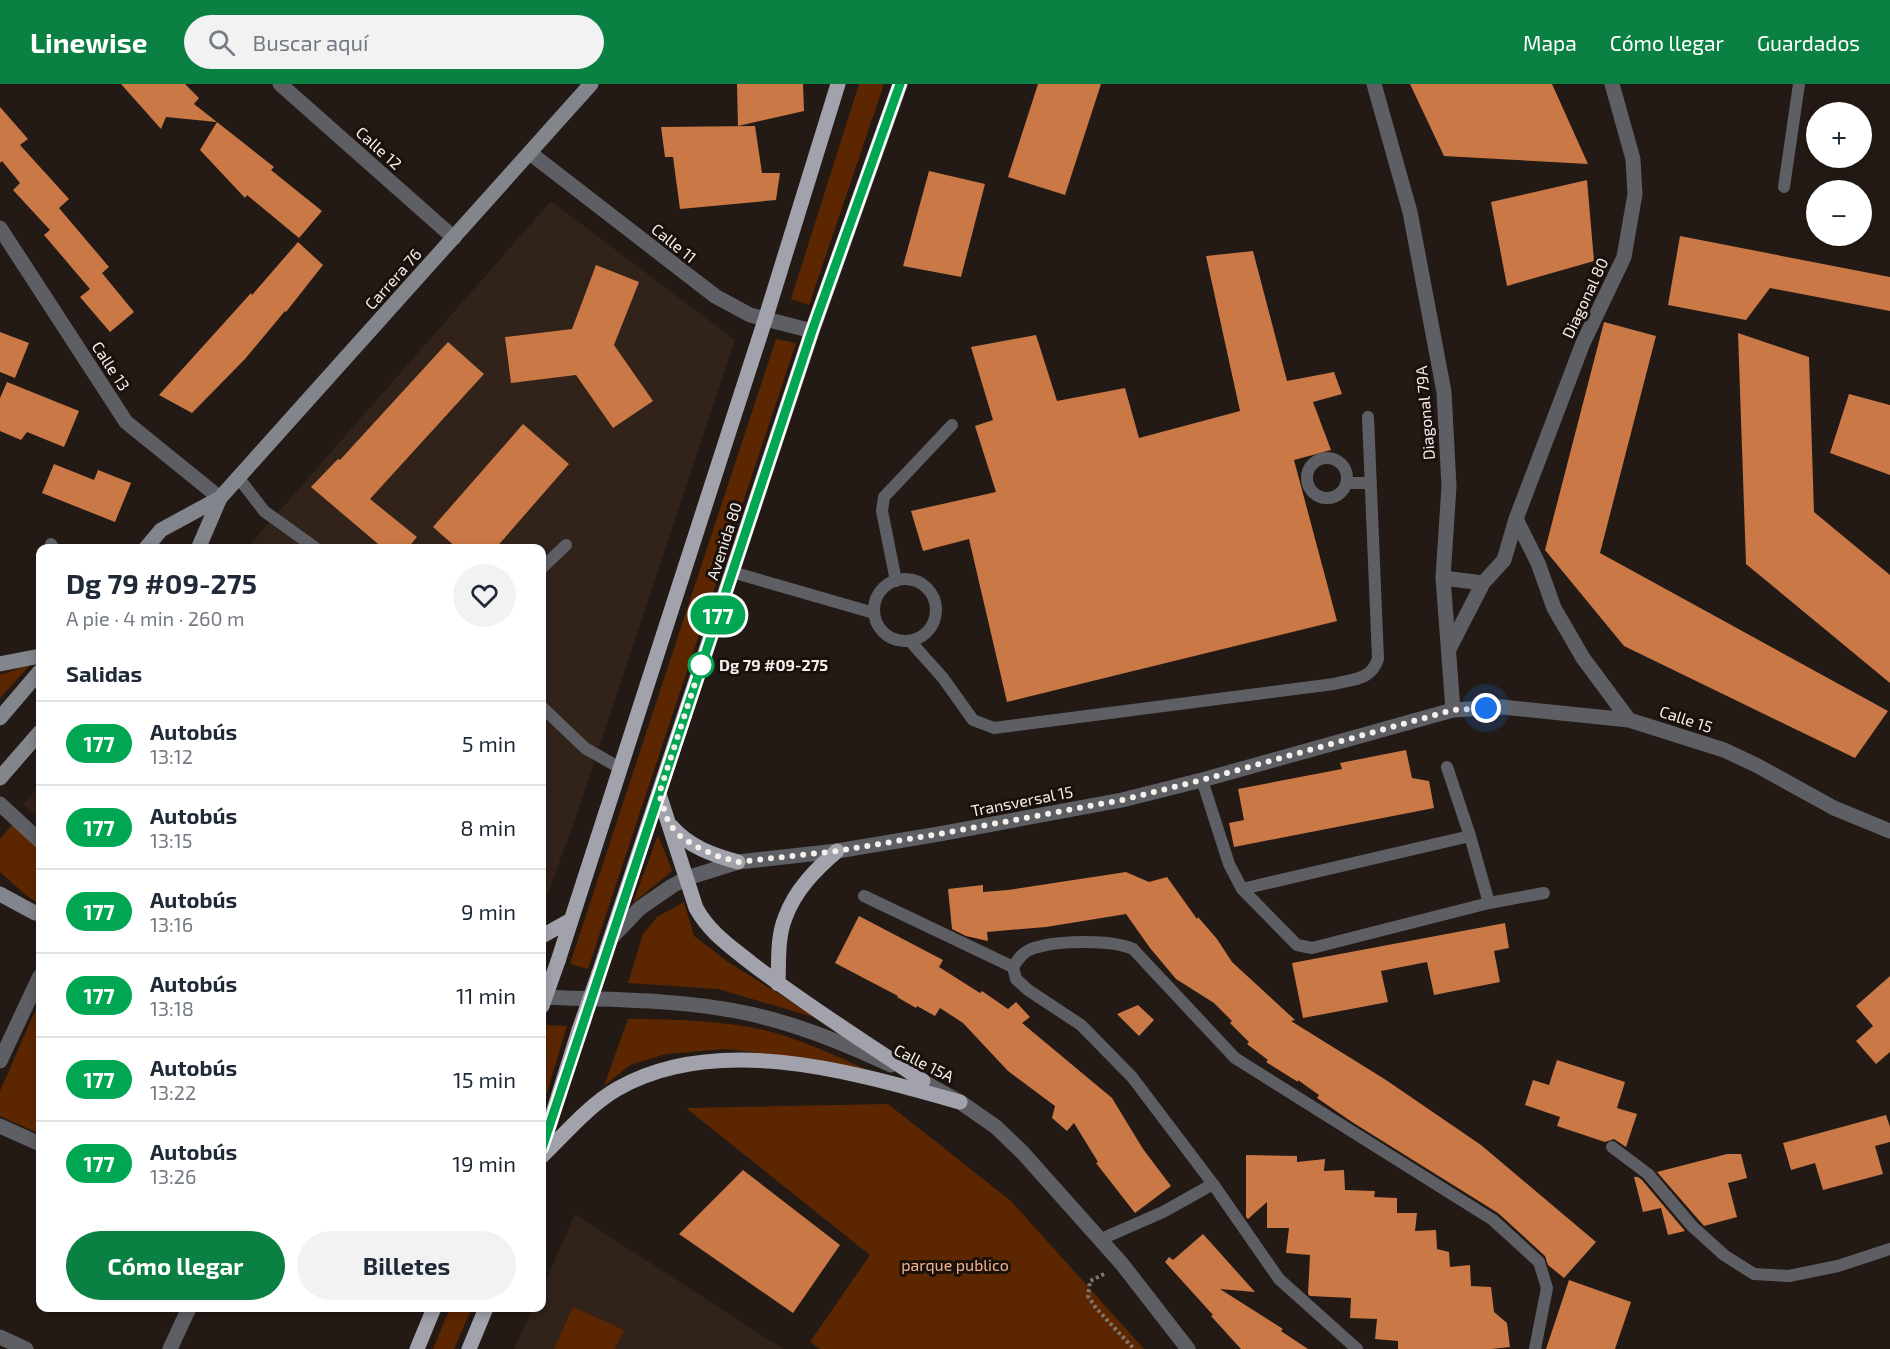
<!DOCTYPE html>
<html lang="es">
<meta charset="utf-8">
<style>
body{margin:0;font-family:"Exo 2",sans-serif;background:#f2f2f3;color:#1f2937;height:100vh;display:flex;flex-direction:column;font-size:22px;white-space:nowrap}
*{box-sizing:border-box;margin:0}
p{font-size:20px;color:#747a83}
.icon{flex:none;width:33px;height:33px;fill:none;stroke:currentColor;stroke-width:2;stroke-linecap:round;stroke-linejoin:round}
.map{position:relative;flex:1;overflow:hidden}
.side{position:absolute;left:36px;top:460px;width:510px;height:768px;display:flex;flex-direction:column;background:#fff;border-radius:12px;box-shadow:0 3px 9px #0003}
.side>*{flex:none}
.badge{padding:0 12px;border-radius:20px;font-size:21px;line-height:39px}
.fabs{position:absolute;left:1806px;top:18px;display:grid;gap:12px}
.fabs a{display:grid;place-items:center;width:66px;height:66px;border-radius:50%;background:#fff;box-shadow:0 3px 9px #0003;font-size:30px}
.you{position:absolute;width:30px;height:30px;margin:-15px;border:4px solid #fff;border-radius:50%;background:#1a73e8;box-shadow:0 0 0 9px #1a73e833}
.map>.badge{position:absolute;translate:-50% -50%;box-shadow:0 0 0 3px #fff}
h2{padding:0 30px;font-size:22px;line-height:54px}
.round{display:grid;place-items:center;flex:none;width:63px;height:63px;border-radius:32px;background:#f2f2f3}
.overview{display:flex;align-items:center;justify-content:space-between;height:102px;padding:0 30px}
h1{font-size:28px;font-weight:700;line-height:45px}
.primary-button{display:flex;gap:12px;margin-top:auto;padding:12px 30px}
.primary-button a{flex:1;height:69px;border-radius:36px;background:#0b8043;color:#fff;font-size:24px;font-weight:700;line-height:69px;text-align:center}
.primary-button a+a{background:#f2f2f3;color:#1f2937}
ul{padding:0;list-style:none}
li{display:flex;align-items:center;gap:18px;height:84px;padding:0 30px;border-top:2px solid #e0e1e3}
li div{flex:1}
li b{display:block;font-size:22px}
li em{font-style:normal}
li .badge{min-width:66px;font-weight:700;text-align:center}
header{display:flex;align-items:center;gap:36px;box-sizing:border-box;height:84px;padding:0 30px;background:#0b8043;color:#fff}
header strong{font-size:28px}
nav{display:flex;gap:33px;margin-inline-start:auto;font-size:21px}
.search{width:420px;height:54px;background:#f2f2f3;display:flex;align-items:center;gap:15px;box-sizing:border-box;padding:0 21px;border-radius:33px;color:#747a83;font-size:22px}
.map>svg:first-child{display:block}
</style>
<header>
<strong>Linewise</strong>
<div class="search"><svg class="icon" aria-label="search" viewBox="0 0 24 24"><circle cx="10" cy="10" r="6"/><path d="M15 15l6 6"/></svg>Buscar aquí</div>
<nav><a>Mapa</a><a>Cómo llegar</a><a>Guardados</a></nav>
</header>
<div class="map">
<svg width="1890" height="1265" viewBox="0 0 1890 1265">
<rect width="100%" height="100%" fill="#231a15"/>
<!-- built -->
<path fill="#31221a" d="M551,117L735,256L577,730L542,826V465H246Z
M40,701V735L23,720Z
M575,1130L783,1265H514L533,1224H542V1205Z"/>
<!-- green -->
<path fill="#5c2700" d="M859,0H884L809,221L791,215Z
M776,255L796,259L588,885L570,880Z
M30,581L0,614V591Z
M13,740L40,766V820L27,812L0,788V755Z
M658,751L672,787L633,819Z
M684,818L694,852L728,878L817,934L718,905L628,899L643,850L657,833Z
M40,916V1050L0,1032V1007Z
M628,935C666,935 705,936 743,942C786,948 829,969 868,986L785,972L725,965L666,970L630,981L604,1002Z
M546,941L567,942L542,1025V954Z
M888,1020L1011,1117L1144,1265H820L810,1258L870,1171L686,1024Z
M573,1223L624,1246L615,1265H554Z
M450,1224H472L454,1265H433Z"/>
<!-- building -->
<path fill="#ca7845" d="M121,0H185L199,14L194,20L274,83L271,86L322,127L299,154L247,111L245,114L200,66L217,38L166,33L161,45Z
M737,0H803L804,27L738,42Z
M1038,0H1101L1065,111L1008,93Z
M1410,0H1552L1588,80L1444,72Z
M0,23L28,55L20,61L69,115L59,124L109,183L102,189L134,228L110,248L80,213L90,205L44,151L50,146L13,106L20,99L2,77L0,79Z
M755,42L762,89H780L776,116L680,125L673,73H665L661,43Z
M929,87L985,100L961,193L903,182Z
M1587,96L1594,177L1507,202L1491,118Z
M1680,152L1890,193V227L1770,204L1746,236L1668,221Z
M298,158L323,181L286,228L285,227L245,275L192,329L159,311L251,209L252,211Z
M1253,167L1287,297L1334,288L1342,310L1313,318L1331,366L1294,376L1337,537L1007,618L969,455L923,467L911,427L996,408L975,342L993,336L971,263L1036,251L1057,317L1125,304L1139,354L1240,327L1206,172Z
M596,181L639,198L614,261L653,317L613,344L576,291L511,299L505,253L572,245Z
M1604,238L1656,252L1600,469L1888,627L1855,674L1624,562L1545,466Z
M0,248L29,259L15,294L0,288Z
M1738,249L1809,273L1814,428L1890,491V599L1746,480Z
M448,258L484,290L370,415L417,453L407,465H384L311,403L338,375L340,376Z
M7,298L79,327L64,363L27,348L21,356L0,347V314Z
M1849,310L1890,321V391L1830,369Z
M523,340L569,380L495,465H458L433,443Z
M54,380L94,396L98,386L131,399L115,438L42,409Z
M1406,666L1412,694L1429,697L1434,724L1234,763L1229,739L1244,736L1238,705L1342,685L1340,679Z
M1126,788L1149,798L1167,793L1197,835L1198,833L1217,855L1232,878L1295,936L1291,937L1386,996L1481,1061L1596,1158L1564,1194L1548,1181L1545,1172L1498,1129L1352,1038L1317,1014L1319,1011L1298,996V998L1266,978L1268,976L1247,960L1249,958L1230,939L1232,937L1214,919L1176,895L1150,864L1126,830L1046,843L987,848L988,857L966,852L952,845L948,805L983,801V808L1008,806Z
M859,832L943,876L939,883L980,909L982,907L1008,925L1016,918L1030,933L1022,939L1112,1014L1143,1065L1171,1102L1135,1129L1096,1079L1098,1078L1074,1039L1067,1047L1052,1034L1055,1022L1008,987L963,939L940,924L935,932L917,922L916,924L897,913L898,912L835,879Z
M1505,839L1509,864L1494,867L1500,898L1434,911L1427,878L1381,887L1388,918L1303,934L1292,879Z
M1890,892V968L1876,980L1856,957L1873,942L1856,922Z
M1138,921L1154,936L1139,952L1117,930Z
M1557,976L1625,998L1617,1024L1637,1030L1626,1063L1614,1055L1605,1058L1557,1042L1560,1033L1525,1021L1533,996L1549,1001Z
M1886,1031L1890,1043V1058L1875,1062L1883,1090L1823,1106L1815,1079L1791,1086L1783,1059Z
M1727,1070H1741L1747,1094L1728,1099L1737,1133L1704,1142L1657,1088Z
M1246,1071L1297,1072V1078L1325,1075L1324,1087L1344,1086L1345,1106L1375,1107L1374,1113L1397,1114V1129H1417L1415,1147L1436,1146L1437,1165L1449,1168L1450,1183L1470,1181L1471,1202L1491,1203L1494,1228L1507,1239L1510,1263L1491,1265H1398V1257L1375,1255L1377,1235L1350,1234L1351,1214L1310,1212L1308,1210L1310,1171L1286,1169L1289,1144H1267V1118L1248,1135L1246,1133Z
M743,1086L840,1161L793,1229L679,1150Z
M1634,1093H1638L1642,1096L1685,1147L1668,1151L1661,1124L1643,1128Z
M1203,1150L1255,1208L1220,1205L1283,1245L1281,1247L1308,1265H1241L1230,1253L1211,1232L1213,1231L1165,1178L1169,1173L1173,1176Z
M1569,1196L1631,1218L1615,1265H1546Z"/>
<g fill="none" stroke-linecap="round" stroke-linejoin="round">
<!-- path -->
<path stroke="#7e7672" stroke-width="4" stroke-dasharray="3 3" stroke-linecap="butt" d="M1104,1190L1090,1197L1088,1212L1096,1224L1134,1265"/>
<!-- service -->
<path stroke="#5e5f64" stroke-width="12" d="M1784,103L1799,0
M1307 394a20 20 0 1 1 40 0a20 20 0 1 1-40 0Z
M238,393L264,427L317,465
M1347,399H1371
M51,460L54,465
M542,484L566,461
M732,488L874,529
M874 526a31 31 0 1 1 62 0a31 31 0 1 1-62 0Z
M896,497L882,427L884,413L952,341
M910,557L943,594L973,636L994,644L1334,600C1354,595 1371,596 1378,575L1368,333
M542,623L585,664L620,684
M1202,696L1229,780L1242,805L1297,861L1312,864L1489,819L1470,752L1447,683
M1242,805L1470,752
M864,812L1013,883
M1489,819L1544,809
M1612,1063L1648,1090L1692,1142L1724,1171L1754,1190L1789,1192L1838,1182L1890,1165
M1099,1156L1163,1128L1213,1100
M1357,1265L1279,1195L1213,1100L1132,993L1081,941L1028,906L1016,895L1013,883C1018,876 1021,870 1029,866C1052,856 1111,855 1133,865L1235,974L1493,1136L1539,1178L1547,1204L1535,1265"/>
<!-- minor -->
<path stroke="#5e5f64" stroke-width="15" d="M280,0L454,154
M1374,0L1410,128L1444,308L1449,402L1443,494L1453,626
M530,69L715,212L750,231L812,247
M0,144L126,338L220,414
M1516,435L1538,479L1554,524L1583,574L1629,636
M1443,494L1483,499
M1449,565L1483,499L1504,476L1516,435L1583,259L1624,173L1635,110L1633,75L1612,0
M611,854L640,824L672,802L687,794L738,778L837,767L939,750L1122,716L1202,696L1453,626L1502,623L1629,636L1724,666L1756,681L1834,724L1890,747
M0,977L40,892
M0,1042L40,1060
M0,1253L26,1265
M170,1265L189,1224"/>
<!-- tertiary -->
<path stroke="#5e5f64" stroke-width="15" d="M0,720L40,757
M542,913C608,916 676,915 741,928C793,938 843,959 891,981
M913,992L960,1018L996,1043L1023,1069L1122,1180L1188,1265"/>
<!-- secondary -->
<path stroke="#83858d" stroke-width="15" d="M145,465L161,446L220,414L591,0
M198,465L220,414
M0,580L40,572
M0,634L40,587
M0,694L40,648
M0,810L35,829"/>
<!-- primary -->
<path stroke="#a1a2ac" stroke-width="15" d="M659,710L696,824C709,848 730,862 751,879C806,921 865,958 923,997
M671,742C689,763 713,771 738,778
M542,852L571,836
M558,877L765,236L838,0
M599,889L812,247L900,0
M778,900C779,879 777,854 785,834C795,806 816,785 837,767
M542,1064L579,946
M542,1072C565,1050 588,1022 617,1005C718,947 856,989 960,1018
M417,1265L434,1224
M469,1265L486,1224"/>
<!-- primary-bridge -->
<path stroke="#a1a2ac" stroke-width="15" d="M542,922L558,877
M579,946L599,889"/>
</g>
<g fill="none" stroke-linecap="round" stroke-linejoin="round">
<defs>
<path id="line" d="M542,1064L812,247L900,0"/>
</defs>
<!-- line casing -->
<use href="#line" stroke="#fff" stroke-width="14"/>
<!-- line -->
<use href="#line" stroke="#00a651" stroke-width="9"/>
<!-- walk -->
<path stroke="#f6efec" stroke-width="6" stroke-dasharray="0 10.8" d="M701,581L659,710L669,740L682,754L701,765L720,773L738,778L837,767L939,750L1122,716L1202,696L1453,626L1486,624"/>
</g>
<!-- markers -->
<circle fill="#fff" stroke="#00a651" stroke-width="3" cx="701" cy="581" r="12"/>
<g text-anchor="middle" stroke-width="6" stroke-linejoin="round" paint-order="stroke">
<!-- street labels -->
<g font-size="16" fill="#f6efec" stroke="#1a110c">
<text transform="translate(379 64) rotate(42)" y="6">Calle 12</text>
<text transform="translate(674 159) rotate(39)" y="6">Calle 11</text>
<text transform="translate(393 195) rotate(-48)" y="6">Carrera 76</text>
<text transform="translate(1585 214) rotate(-65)" y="6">Diagonal 80</text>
<text transform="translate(111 282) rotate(57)" y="6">Calle 13</text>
<text transform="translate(1425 329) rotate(-95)" y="6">Diagonal 79A</text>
<text transform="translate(724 457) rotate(-72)" y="6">Avenida 80</text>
<text transform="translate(1686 635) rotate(18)" y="6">Calle 15</text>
<text transform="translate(1022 717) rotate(-11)" y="6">Transversal 15</text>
<text transform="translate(924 979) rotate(27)" y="6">Calle 15A</text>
</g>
<!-- stop labels -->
<g font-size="16" font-weight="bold" fill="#f6efec" stroke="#1a110c" text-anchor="start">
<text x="719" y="587">Dg 79 #09-275</text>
</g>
<!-- park labels -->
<g font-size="16" fill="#f4b38d" stroke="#1a110c">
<text x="955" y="1187">parque publico</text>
</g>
</g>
</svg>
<div class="fabs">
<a>+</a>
<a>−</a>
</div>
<div class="you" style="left:1486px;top:624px"></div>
<b class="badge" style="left:718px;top:531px;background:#00a651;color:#fff">177</b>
<section class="side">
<div class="overview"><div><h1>Dg 79 #09-275</h1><p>A pie · 4 min · 260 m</p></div><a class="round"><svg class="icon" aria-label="heart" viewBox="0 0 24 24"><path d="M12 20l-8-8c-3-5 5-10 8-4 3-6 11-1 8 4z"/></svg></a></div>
<h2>Salidas</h2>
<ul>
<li><span class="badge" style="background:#00a651;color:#fff">177</span><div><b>Autobús</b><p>13:12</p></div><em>5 min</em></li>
<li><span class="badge" style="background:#00a651;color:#fff">177</span><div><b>Autobús</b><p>13:15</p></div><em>8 min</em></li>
<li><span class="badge" style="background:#00a651;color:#fff">177</span><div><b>Autobús</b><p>13:16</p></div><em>9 min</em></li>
<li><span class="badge" style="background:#00a651;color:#fff">177</span><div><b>Autobús</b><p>13:18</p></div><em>11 min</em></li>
<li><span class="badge" style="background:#00a651;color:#fff">177</span><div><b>Autobús</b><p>13:22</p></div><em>15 min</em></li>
<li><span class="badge" style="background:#00a651;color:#fff">177</span><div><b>Autobús</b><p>13:26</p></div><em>19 min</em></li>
</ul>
<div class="primary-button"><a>Cómo llegar</a><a>Billetes</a></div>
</section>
</div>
